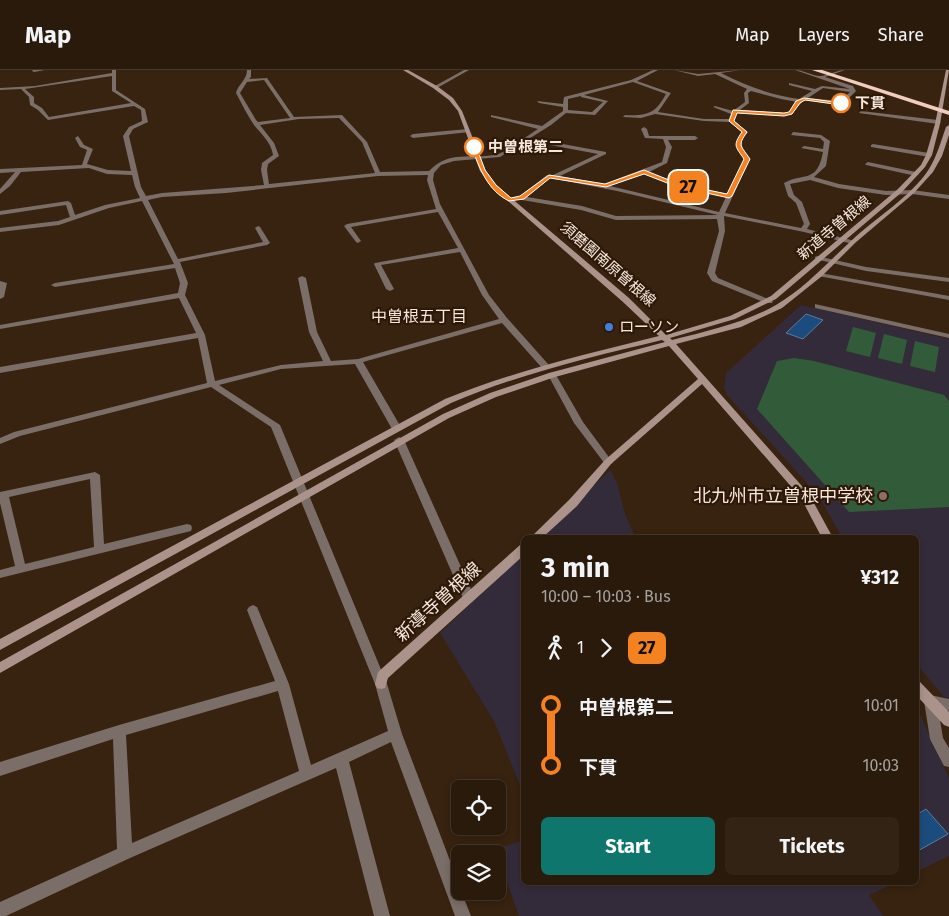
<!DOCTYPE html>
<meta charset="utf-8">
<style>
body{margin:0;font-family:"Fira Sans","Noto Sans JP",sans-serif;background:#322315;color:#f1f3f6;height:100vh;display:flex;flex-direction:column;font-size:19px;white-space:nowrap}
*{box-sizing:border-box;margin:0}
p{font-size:16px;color:#a5a19d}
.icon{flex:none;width:28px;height:28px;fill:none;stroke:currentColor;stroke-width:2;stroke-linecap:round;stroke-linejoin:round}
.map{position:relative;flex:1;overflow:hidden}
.details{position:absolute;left:521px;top:465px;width:398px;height:350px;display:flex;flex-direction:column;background:#2a1a0c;border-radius:8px;box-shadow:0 2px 8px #0003,0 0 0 1px #46382d}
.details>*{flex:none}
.badge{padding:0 10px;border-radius:8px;font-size:18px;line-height:32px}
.controls{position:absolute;left:451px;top:710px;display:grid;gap:10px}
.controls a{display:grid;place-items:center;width:55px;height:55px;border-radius:8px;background:#2a1a0c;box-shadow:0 2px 8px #0003,0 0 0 1px #46382d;font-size:25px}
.map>.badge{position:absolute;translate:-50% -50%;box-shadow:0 0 0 2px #fff}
.legs{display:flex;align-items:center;gap:8px;height:55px;padding:0 20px;font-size:16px}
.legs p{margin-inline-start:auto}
.overview{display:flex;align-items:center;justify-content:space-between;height:85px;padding:0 20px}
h1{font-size:28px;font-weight:700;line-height:38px}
.button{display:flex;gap:10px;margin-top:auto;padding:10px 20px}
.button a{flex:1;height:58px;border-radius:8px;background:#0f766e;color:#fff;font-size:20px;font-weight:700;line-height:58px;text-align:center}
.button a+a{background:#322315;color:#f1f3f6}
ul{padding:0 20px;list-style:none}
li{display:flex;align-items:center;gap:18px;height:60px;font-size:19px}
li i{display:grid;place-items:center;width:8px;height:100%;margin:0 6px;background:currentColor}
li i::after{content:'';width:12px;height:12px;margin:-6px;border:4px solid;border-radius:50%;background:#2a1a0c}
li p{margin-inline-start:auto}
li:first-child i{background:linear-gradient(#0000 50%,currentColor 0)}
li:last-child i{background:linear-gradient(currentColor 50%,#0000 0)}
header{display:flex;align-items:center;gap:30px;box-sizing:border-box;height:70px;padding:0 25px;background:#2a1a0c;border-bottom:1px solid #46382d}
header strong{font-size:24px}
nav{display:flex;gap:28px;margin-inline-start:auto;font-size:18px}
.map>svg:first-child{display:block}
</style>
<header>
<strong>Map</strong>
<nav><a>Map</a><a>Layers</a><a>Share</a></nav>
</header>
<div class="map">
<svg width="949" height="846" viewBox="0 0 949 846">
<rect width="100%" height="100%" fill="#382210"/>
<!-- education -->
<path fill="#342b3a" d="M801,235L949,269V629L943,626L916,593V468L842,467L825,437L808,414L727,325L724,318L726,303Z
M610,400L617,413L625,444L635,467L540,468Z
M524,483V725L494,651L440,563Z
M916,636L949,708V786L916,802Z
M524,770V812L895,813L869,825L883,846H519L495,779Z"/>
<!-- green -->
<path fill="#325c39" d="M853,257L876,263L870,287L846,281Z
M884,264L907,270L902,294L878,288Z
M915,271L939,277L935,302L910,296Z
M794,288L814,291L944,325L949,331V437L849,442L757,339L777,291Z"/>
<!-- water -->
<path fill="#1c4c7e" stroke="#5d7a9a" d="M806,244L823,250L803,269L786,263Z
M926,739L948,764L916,782V745Z"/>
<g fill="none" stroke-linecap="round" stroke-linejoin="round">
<!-- street -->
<path fill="#7b6d67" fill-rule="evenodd" d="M33,0H45L34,2L32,1Z
M112,0H116V20L145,39L148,52L133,59L129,66L141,117L146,126L162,123L264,115L261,100L262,93L273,85C271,72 262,65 254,55C247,45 242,34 236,23C238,14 247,10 247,0H251V7L249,9L267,8L294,47L342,45L367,72L380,102L429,101C449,80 470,89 495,85C505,83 528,65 538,59L491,47V45L542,56L563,41V37L539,33L537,31L563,34L564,27L631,10L653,0H658L637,11L671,23L658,42L704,49H729L731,44L713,37L715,36L733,41L745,32L744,23L747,19L715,4L698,6L674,0L698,4L740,0L721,3C746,16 771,25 799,29L812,21L789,15V13L815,19L822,16L850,19L795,0C804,0 812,6 820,6C828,6 836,0 845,0L825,7L853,16L856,21L843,34L804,30L791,44L737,43L734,51L748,62L742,70V76L750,89L725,143L801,158L804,154L796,133L788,126L784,113C804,102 817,114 823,82L801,78L804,76L823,79L824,72L820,68L791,65L793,62L821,65L830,71L826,96L814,107L839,114L886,121L912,120L949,125V129L912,124L886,125L838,118L810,110L790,114L794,125L802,132L810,154L807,159L855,171V173L853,174L804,162L724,146L725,161L715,203L718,208L773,231L772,233H766L712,211L707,203L719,161L717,149L616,150L581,140L522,130H507V128L520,126L547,105H553L598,84L550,75L549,74L552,72L606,82V84L560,106L604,114L662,92L666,77L663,69L645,68L641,59L644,57L647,59L649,66H695L698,68L695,70H668L672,77L667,93L649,102L679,114L728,124L744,89L736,76L737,70L742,62L730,52L704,51L655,44L641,48L623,47L625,45C647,46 655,44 666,24L633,12L584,25L608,31L595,45L566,43L551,55L500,87L454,91L441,95L434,103L433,110L440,134L489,225L507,248L548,294V298H542L502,253L363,292L402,359L397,362L392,359L355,294L281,299L219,315L280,355L387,614L402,664L460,817V821H461L471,846H455L391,672L349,692L390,846H374L336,698L130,788L6,846H0V832L117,779L113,669L0,706V692L119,655L275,611L247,540L249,537L253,535L257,537L289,614L311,695L388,661L375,614L271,357L211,317L20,366L0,374V368L14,362L207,313L198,268L0,303V297L196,263L179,228L0,259V255L178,223L180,213L175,198L55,217L51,215L55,213L174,194L142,131L109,138L59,155L0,162V158L58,151L70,147L66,135L0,145V141L68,131L71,133L75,145L105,135L140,128L135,117L132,105L107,104L89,98L21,102L10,116L0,124V119L15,102L0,103V99L82,95L87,80L80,77L75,68L78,66L84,75L93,79L87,94L108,100L131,101L123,66L129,57L142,51L141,40L134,36L48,50L38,40L30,35L29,27L21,19L0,20V18L35,16L112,3ZM112,6V21L131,33L49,47L42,38L34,33V27L25,19ZM264,10L290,48L258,52L256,50L240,23L247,12ZM823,18L850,22L840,31L808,28ZM751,21L781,29L797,32L789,42L784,43L740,40L749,33L748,23ZM581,26V27L603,32L592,42L568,40V29ZM339,48L362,72L375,103L269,114L267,100L268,94L279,86L274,73L260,55L299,49ZM644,104L675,116L726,127L719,142L610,116ZM428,105L427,110L436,139L347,154L344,156L356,172L358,173L361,171L351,157L438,142L458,178L375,193L374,194L386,219L390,221L394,219L381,195L460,182L482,225L499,249L358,289L331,291L317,262L306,208L302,206L298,208L309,262L323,291L281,295L215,311L205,265L185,225L188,213L180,192L267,175L270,173L260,157L258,156L255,158L263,172L178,189L148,130L162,127L226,123L378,106ZM550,108L617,121L718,145L616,146L582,136L527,127ZM278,621L299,701L132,773L126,665Z
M464,0H469L437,18L433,17Z
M861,41L938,50L941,52L938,54L859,43Z
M468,59L470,62L413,68L410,66L413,64Z
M873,74L929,83L932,85L929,87L871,77V75Z
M868,92L916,102L919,104L916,106L866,95L865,94Z
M817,186L866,197L949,208V212L866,201L815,189V187Z
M820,203L949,226V230L818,206V204Z
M0,211L7,213L4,227L0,229Z
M815,234L949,264V268L815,238Z
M552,302L556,305L583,352L611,390L613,392L611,394H605L574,353L548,305Z
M399,367L404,370L475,528L473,531L469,533L465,531L463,528L394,370Z
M95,402L100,405L104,474L187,454L191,455L192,458L191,461L0,508V500L15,496L0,433V422ZM90,409L94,477L25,494L9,427Z
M930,625L949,629V641L938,638L943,668L949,678V697L944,696L930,669L924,631L925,627Z"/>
<!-- secondary -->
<path fill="#ab938b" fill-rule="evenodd" d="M403,0H408L437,16L453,28L462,41L486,101L496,115L629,228L666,265L730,246L771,226L898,119L921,95L926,85L935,54L946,0H949L940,54L932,85L925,97L902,122L776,229L735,249L670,268L672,270C707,261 744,253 776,235C805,218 827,193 851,171C875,148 911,127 929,99C937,86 941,71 946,57L949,55V65L942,86L933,102L914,123L855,173L822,206L782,238L741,257L676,274L809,424L833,468H822L801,428L702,314L611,394L577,436L542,468H530L569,430L605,390L698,309L669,276L555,307L496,327L449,348L0,603V592L443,344L490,323L549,303L665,272L662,270C591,287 519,304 451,333L0,580V569L445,329C514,301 586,284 659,266L623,232L492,117L480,101L458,41L449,30L433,18Z
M524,474V485L388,608L385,618L381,619L377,618L375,614L378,602L520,475Z
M916,611L920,612L949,642V657L944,655L916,625Z"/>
<!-- highway -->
<path fill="#f1cdc0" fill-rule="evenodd" d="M812,0H822L949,41V45Z"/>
</g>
<!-- line-1 -->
<path fill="#f58220" stroke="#fff" d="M804,28L843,33L841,35L805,30L800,33L792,44L784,46L737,43L734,51L747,62C737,76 741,76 750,89L732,126L729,128L675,116L644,104L606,117L550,108L524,129L509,131C488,121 479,98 472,77L476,76L485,100L496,115L511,128L520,126L549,105L605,114L644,100L679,114L727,124L744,89C736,77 732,76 742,62L729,51L733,40L784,43L789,42L796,31Z"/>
<!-- markers -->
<g fill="#fff" stroke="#f58220" stroke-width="2.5">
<circle cx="841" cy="33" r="9"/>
<circle cx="474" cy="77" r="9"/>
</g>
<circle fill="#3f7fe0" stroke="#2e1807" stroke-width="2" cx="609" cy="257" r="5"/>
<circle fill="#8d6e63" stroke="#2e1807" stroke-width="2" cx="883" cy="426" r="5"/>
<g text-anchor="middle" stroke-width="4.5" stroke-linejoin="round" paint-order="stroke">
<!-- far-stop labels -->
<g font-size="15" font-weight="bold" fill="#f6e7dc" stroke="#2e1807" text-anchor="start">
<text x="855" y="38">下貫</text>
<text x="488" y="82">中曽根第二</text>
</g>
<!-- far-street labels -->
<g font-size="15" fill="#f6e7dc" stroke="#2e1807">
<text transform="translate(834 158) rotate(-40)" y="5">新道寺曽根線</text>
<text transform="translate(608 194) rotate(41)" y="5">須磨園南原曽根線</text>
</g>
<!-- far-poi labels -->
<g font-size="15" fill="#f6e7dc" stroke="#2e1807" text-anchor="start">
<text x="619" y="262">ローソン</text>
</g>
<!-- far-neighbourhood labels -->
<g font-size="16" fill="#f6e7dc" stroke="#2e1807">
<text x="419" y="252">中曽根五丁目</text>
</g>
<!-- poi labels -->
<g font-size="18" fill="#f6e7dc" stroke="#2e1807" text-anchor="end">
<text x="873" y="432">北九州市立曽根中学校</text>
</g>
<!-- street labels -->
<g font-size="18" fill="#f6e7dc" stroke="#2e1807">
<text transform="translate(438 532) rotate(-42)" y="6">新導寺曽根線</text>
</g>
</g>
</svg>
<div class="controls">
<a><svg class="icon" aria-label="locate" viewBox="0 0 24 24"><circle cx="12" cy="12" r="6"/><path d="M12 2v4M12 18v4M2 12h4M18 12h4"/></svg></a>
<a><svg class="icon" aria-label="layers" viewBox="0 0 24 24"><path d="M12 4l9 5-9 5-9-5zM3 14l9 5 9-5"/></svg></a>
</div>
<b class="badge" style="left:688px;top:117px;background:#f58220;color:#111">27</b>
<section class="details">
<div class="overview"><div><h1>3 min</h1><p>10:00 – 10:03 · Bus</p></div><b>¥312</b></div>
<div class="legs"><svg class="icon" aria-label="walk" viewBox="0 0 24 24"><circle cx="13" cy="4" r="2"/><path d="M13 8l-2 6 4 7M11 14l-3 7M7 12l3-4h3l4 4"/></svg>1<svg class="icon" aria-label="forward" viewBox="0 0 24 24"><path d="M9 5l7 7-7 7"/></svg><b class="badge" style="background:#f58220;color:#111">27</b></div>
<ul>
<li><i style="color:#f58220"></i><b>中曽根第二</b><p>10:01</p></li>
<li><i style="color:#f58220"></i><b>下貫</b><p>10:03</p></li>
</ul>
<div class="button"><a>Start</a><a>Tickets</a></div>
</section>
</div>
